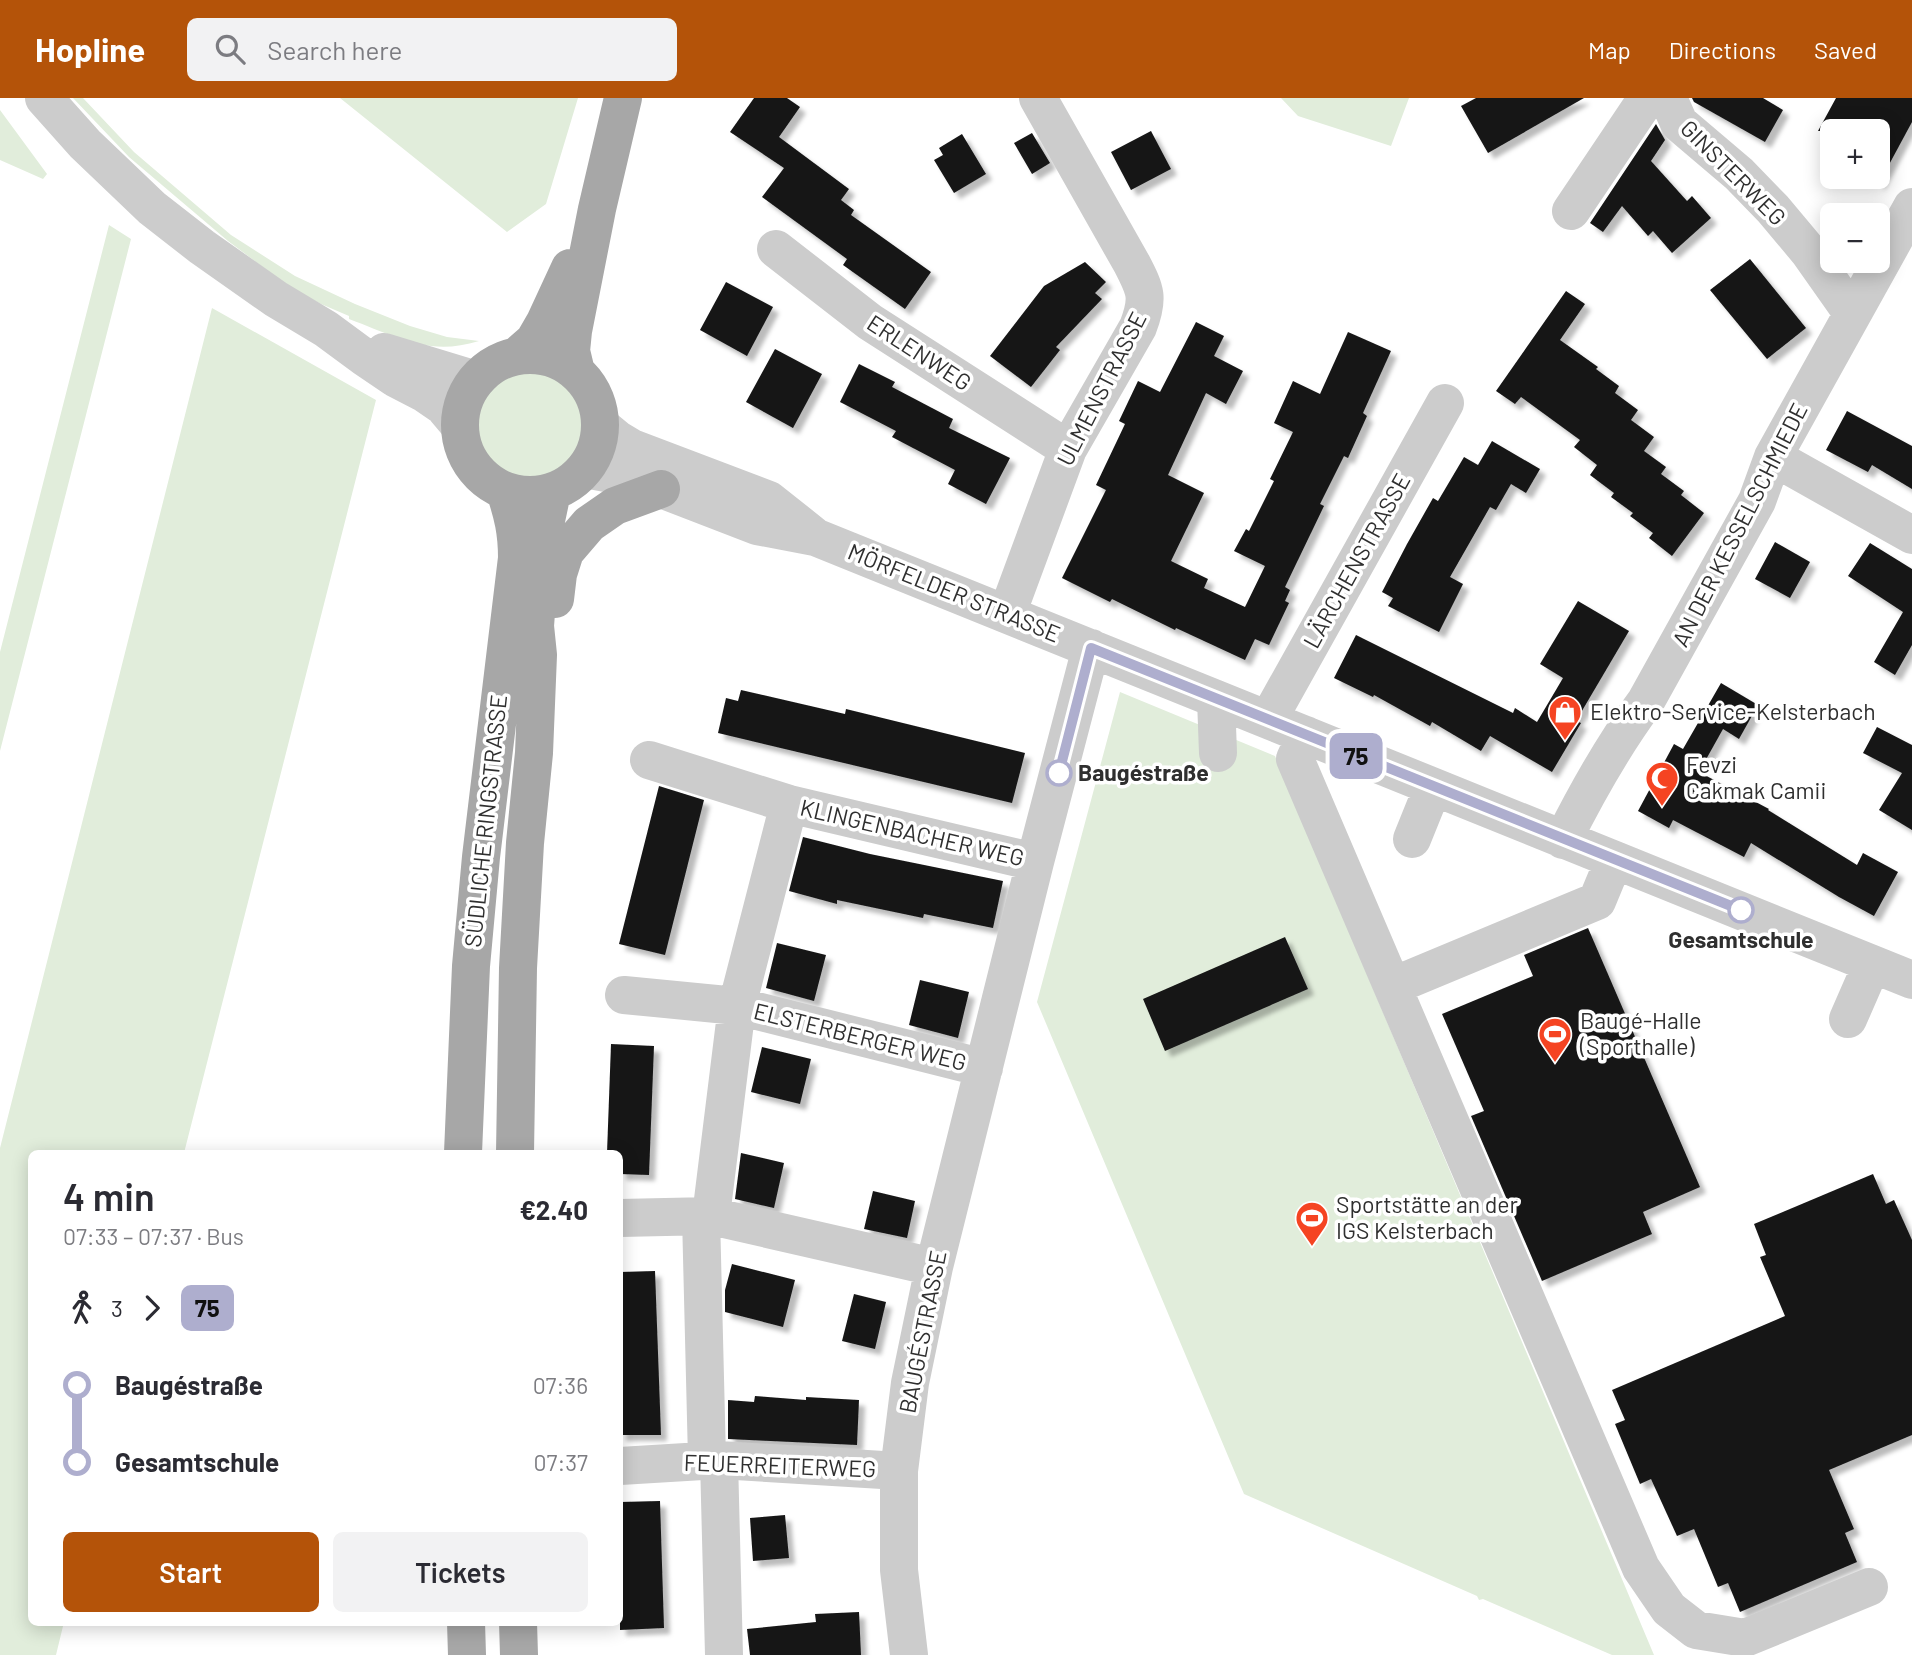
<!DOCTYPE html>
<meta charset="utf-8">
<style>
body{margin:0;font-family:Barlow,sans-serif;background:#f2f2f3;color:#2b2b33;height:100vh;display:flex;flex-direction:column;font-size:26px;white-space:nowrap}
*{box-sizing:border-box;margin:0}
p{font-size:23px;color:#7c7c81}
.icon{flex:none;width:38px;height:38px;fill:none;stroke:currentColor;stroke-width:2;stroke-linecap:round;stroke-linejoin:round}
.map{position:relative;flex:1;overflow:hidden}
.sheet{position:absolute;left:28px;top:1052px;width:595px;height:476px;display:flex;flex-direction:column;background:#fff;border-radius:10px;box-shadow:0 4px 18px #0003}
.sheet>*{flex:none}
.badge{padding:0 14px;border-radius:10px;font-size:24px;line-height:46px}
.fabs{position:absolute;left:1820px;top:21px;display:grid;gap:14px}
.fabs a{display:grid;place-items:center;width:70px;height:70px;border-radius:10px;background:#fff;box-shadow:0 4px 18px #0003;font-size:35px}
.map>.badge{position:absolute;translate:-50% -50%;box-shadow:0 0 0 4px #fff}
.legs{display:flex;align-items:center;gap:10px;height:77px;padding:0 35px;font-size:23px}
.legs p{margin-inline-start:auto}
.headline{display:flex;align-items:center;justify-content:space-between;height:119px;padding:0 35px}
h1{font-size:38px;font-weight:600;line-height:52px}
.primary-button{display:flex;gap:14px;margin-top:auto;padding:14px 35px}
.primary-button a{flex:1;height:80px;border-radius:10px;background:#b45309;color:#fff;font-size:28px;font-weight:600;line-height:80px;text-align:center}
.primary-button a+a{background:#f2f2f3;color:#2b2b33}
ul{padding:0 35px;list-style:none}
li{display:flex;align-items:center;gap:24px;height:77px;font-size:26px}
li i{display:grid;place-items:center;width:10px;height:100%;margin:0 9px;background:currentColor}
li i::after{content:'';width:18px;height:18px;margin:-9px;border:5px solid;border-radius:50%;background:#fff}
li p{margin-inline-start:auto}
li:first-child i{background:linear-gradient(#0000 50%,currentColor 0)}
li:last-child i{background:linear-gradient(currentColor 50%,#0000 0)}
header{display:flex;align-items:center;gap:42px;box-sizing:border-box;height:98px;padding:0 35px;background:#b45309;color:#fff}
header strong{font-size:33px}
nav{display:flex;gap:38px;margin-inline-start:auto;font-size:24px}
.search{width:490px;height:63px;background:#f2f2f3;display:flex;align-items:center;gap:18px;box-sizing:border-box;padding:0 24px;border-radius:10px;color:#7c7c81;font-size:26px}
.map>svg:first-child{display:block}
</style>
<header>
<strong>Hopline</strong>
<div class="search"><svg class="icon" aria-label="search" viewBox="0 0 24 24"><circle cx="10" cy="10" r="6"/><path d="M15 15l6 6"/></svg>Search here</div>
<nav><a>Map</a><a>Directions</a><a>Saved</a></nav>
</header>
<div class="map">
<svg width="1912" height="1557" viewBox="0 0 1912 1557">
<defs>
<filter id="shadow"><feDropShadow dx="6" dy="6" stdDeviation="2" flood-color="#0004"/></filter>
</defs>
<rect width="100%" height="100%" fill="#fff"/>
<!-- green -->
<path fill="#e1eddb" d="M73,0H83L134,54L231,137L295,178L355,206L410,228L447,239L479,243C428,259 395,238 349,221V218L321,206L291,190L228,143L129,59Z
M340,0H578L546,106L507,134Z
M1281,0H1409L1391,48L1298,18Z
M0,12L47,76L43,81L0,62Z
M109,127L131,141L0,653V554Z
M212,210L376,302L184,1055H32V1524H64L56,1557H0V1050Z
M473 328a56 56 0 1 1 112 0a56 56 0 1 1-112 0Z
M1120,594L1275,658L1654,1557H1612L1483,1501L1479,1502L1477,1498L1244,1396L1037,904Z"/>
<!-- building -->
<path fill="#161616" filter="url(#shadow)" d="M754,0H787L800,9L779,39L849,91L841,102L854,112L851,117L931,174L905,211L843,167L847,161L762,99L784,70L730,34Z
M1476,0H1584L1488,55L1461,8Z
M1692,0H1763L1783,12L1765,44L1694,4Z
M1836,0H1912V24L1878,87V33H1818Z
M1656,26L1665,42L1651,63L1687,103L1692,98L1711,120L1672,155L1653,133L1648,138L1622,108L1603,134L1590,125Z
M1151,33L1171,71L1131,92L1111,54Z
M1032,35L1050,65L1032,76L1014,45Z
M962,36L986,76L954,95L934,62L943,57L939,50Z
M1750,161L1806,230L1767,261L1710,192Z
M1085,164L1106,184L1095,195L1102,201L1056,249L1060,252L1031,289L990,258L1044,188Z
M726,184L773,209L747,258L700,232Z
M1566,193L1585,206L1560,242L1598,269L1596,271L1619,288L1615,295L1638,312L1631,322L1654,339L1644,353L1666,369L1661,376L1684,393L1681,397L1704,415L1672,458L1649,440L1653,435L1630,418L1633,415L1611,399L1614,395L1590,377L1597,367L1574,349L1580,342L1521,299L1515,306L1496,293Z
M1196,224L1224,238L1214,258L1243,273L1226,306L1206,295L1168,377L1204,395L1171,463L1208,481L1204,490L1245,509L1265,468L1234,453L1246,431L1249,433L1274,383L1270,381L1293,334L1274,325L1293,283L1320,296L1348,234L1391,253L1363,315L1367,318L1348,360L1344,358L1320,406L1324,408L1285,489L1290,492L1285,503L1289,505L1269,547L1255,541L1245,562L1176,530L1175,532L1112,501L1110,504L1062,480L1106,392L1096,387L1125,326L1119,323L1138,283L1160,294Z
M775,251L822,276L793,330L746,304Z
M859,266L895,284L892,289L953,321L949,330L1010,360L986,406L948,386L955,372L892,339L896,333L840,304Z
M1847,313L1912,348V391L1872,367L1868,374L1826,352Z
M1492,343L1540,371L1526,395L1511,386L1496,412L1490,409L1450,479L1463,486L1439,534L1388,508L1393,500L1382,494L1407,446L1433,400L1438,403L1464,359L1478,367Z
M1775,444L1810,464L1790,500L1755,481Z
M1870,445L1912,471V547L1895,577L1874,564L1903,514L1848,478Z
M1578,503L1629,533L1576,623L1581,625L1552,674L1490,638L1481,653L1432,624L1430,628L1374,597L1373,599L1334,580L1356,537L1513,615L1515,610L1537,624L1563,580L1540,566Z
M1721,585L1758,607L1739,641L1723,631L1699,674L1769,711L1768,712L1857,767L1863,755L1898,774L1874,818L1839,799L1751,745L1744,759L1673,722L1669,730L1638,713L1674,646L1683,651Z
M741,592L845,616L846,611L1025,655L1012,705L718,635L726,600L738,603Z
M1877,629L1912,647V732L1879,712L1902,675L1863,655Z
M659,688L704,702L665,857L619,846Z
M803,739L870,756L1003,783L993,830L924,816L923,820L837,802V806L789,793Z
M1588,830L1700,1089L1643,1114L1652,1136L1542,1183L1471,1018L1484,1013L1442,916L1533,878L1524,857Z
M1285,839L1308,891L1165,953L1143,901Z
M777,845L826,857L814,903L766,890Z
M920,882L969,894L958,940L909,927Z
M611,946L654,948L649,1077L620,1076V1055H607Z
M762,949L811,961L800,1006L751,994Z
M741,1055L784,1065L774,1110L735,1101Z
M1873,1076L1886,1106L1894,1102L1912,1142V1337L1829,1372L1854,1431L1845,1435L1857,1464L1740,1514L1728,1485L1718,1489L1694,1431L1677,1438L1651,1381L1640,1386L1615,1326L1625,1322L1612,1292L1785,1218L1760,1159L1766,1157L1754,1126Z
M873,1093L915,1103L907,1140L864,1131Z
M732,1166L795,1182L783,1229L725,1214V1192Z
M655,1173L661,1337H620V1174Z
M854,1196L886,1204L875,1251L842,1243Z
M755,1298L806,1302V1299L859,1302L857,1347L728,1341V1302L754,1304Z
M660,1403L664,1530L620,1532V1404Z
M785,1417L789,1460L753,1463L750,1420Z
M859,1514L861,1557H750L747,1531L816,1524L815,1516Z"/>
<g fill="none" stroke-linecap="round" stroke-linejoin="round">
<!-- minor -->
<path stroke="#ccc" stroke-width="38" d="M44,0L85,46L152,110L202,149L276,201L326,231L364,259L395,280L424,295L443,308L459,327
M1668,0L1679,25L1739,76L1773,111L1809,154L1852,215
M1571,113L1647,0
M776,151L870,224L1068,351
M384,254L476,282
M600,327L617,341L632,350L769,402L813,437
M1773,359L1912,437
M585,371L622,378L661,391L757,428L815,439L1912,882
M1007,516L1068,351L1138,229C1149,200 1146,193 1132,166L1038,0
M1216,601L1218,655
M1268,622L1445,305
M1306,637L1295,661L1641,1470L1669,1511L1696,1532L1745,1540L1869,1489
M649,662L789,706L1035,764
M789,706L737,908L711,1118L934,1169
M1412,741L1433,689
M1563,742C1587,694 1614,646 1646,603L1757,403L1773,359L1912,109
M1393,888L1597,803L1614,762
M624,897L737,908L984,970
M1848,921L1872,866
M701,1118L707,1361
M620,1120L711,1118
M719,1362L724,1557
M620,1368L719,1362L899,1373
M909,1557L899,1472V1373L910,1285L934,1169L1035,764L1091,550"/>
<!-- major -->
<path stroke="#a7a7a7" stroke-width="38" d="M460 327a70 70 0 1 1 140 0a70 70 0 1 1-140 0Z
M517,258L534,243L545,224L570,170
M576,274L571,253L573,233L597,111L623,0
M555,501L558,476L565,454L589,426L615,408L661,391
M463,1055L471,868L481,759L517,460C517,434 513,417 505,393
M515,1055L518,870L525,745L534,655L538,557L535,528L541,446L552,394
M466,1524L467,1557
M518,1524L519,1557"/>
</g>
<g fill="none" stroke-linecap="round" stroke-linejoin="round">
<defs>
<path id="line-1" d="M1059,675L1091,550L1741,812"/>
</defs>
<!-- line-1 casing -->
<use href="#line-1" stroke="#fff" stroke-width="16"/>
<!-- line-1 -->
<use href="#line-1" stroke="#aeaece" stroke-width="10"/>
</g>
<!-- icons -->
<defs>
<symbol id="shop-pin" viewBox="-11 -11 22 30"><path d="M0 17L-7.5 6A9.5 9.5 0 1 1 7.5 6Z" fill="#f54422" stroke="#fff"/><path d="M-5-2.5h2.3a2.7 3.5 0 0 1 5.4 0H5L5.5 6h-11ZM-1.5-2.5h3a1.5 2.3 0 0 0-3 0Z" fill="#fff"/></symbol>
<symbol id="mosque-pin" viewBox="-11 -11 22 30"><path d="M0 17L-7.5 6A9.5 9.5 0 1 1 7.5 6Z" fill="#f54422" stroke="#fff"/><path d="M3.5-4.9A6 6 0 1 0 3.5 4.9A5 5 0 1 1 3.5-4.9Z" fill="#fff"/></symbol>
<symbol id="stadium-pin" viewBox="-11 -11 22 30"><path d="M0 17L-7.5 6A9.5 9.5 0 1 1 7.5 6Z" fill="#f54422" stroke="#fff"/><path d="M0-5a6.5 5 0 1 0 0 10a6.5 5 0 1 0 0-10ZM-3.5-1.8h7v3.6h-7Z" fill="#fff"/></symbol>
</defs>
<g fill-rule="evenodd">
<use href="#shop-pin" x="1546" y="595" width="38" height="52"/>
<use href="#mosque-pin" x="1643" y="661" width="38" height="52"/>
<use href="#stadium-pin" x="1536" y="917" width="38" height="52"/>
<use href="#stadium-pin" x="1293" y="1101" width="38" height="52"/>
</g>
<!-- markers -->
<g fill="#fff" stroke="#aeaece" stroke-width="3.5">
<circle cx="1059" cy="675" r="12"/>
<circle cx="1741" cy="812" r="12"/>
</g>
<g text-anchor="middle" stroke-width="7" stroke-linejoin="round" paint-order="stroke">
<!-- street labels -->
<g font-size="23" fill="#2f2f2f" stroke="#fff">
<text transform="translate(1733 75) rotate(45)" y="8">GINSTERWEG</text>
<text transform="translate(919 255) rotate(33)" y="8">ERLENWEG</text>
<text transform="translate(1102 291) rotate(-63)" y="8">ULMENSTRASSE</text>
<text transform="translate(1740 427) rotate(-63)" y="8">AN DER KESSELSCHMIEDE</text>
<text transform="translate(1357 463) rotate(-61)" y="8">LÄRCHENSTRASSE</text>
<text transform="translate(954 495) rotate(22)" y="8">MÖRFELDER STRASSE</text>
<text transform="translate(486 723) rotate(-84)" y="8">SÜDLICHE RINGSTRASSE</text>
<text transform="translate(912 735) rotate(13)" y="8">KLINGENBACHER WEG</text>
<text transform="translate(860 939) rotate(14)" y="8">ELSTERBERGER WEG</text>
<text transform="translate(923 1234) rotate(-79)" y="8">BAUGÉSTRASSE</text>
<text transform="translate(780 1368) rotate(2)" y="8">FEUERREITERWEG</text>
</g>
<!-- poi labels -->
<g font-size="23" fill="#2f2f2f" stroke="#fff" text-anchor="start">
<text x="1590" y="622">Elektro-Service-Kelsterbach</text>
<text x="1686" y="675">Fevzi<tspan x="1686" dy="26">Cakmak Camii</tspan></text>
<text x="1580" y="931">Baugé-Halle<tspan x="1580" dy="26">(Sporthalle)</tspan></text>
<text x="1336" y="1115">Sportstätte an der<tspan x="1336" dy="26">IGS Kelsterbach</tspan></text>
</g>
<!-- stop labels -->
<g font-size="23" font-weight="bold" fill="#2f2f2f" stroke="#fff" text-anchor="start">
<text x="1078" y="683">Baugéstraße</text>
<text x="1741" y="850" text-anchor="middle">Gesamtschule</text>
</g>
</g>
</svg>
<div class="fabs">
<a>+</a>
<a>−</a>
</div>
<b class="badge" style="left:1356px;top:658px;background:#aeaece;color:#111">75</b>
<section class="sheet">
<div class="headline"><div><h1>4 min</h1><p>07:33 – 07:37 · Bus</p></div><b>€2.40</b></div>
<div class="legs"><svg class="icon" aria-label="walk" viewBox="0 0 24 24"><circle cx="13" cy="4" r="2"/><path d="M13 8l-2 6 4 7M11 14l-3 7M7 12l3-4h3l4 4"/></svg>3<svg class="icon" aria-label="forward" viewBox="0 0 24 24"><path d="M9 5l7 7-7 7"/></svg><b class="badge" style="background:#aeaece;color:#111">75</b></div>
<ul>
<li><i style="color:#aeaece"></i><b>Baugéstraße</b><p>07:36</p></li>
<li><i style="color:#aeaece"></i><b>Gesamtschule</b><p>07:37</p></li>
</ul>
<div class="primary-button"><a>Start</a><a>Tickets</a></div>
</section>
</div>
